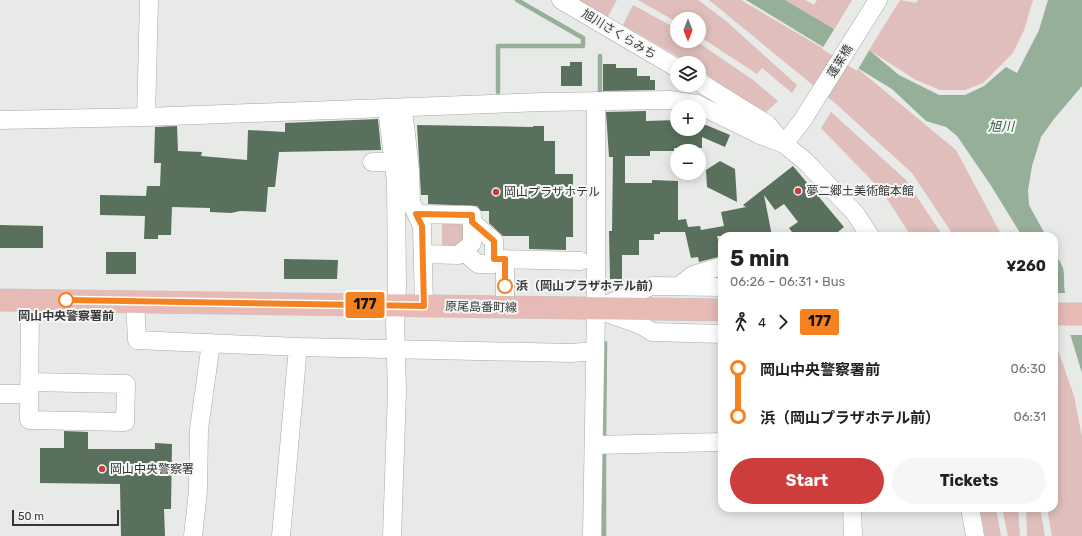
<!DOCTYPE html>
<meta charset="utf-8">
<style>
body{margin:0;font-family:Rubik,"Noto Sans JP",sans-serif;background:#f6f6f6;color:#222;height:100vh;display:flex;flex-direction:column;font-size:15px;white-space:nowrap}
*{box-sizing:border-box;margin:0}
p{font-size:13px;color:#767676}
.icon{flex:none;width:22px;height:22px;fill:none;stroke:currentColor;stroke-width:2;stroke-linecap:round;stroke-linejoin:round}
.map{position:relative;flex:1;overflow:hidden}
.panel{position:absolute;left:718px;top:232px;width:340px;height:280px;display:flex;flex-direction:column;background:#fff;border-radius:12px;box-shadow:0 2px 10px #0003}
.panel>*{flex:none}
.badge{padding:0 8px;border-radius:3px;font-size:14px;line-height:26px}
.needle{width:26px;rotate:180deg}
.tools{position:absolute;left:670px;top:12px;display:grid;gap:8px}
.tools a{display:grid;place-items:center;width:36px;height:36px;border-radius:50%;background:#fff;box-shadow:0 2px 10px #0003;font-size:20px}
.scale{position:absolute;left:12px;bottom:10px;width:107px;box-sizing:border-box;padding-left:4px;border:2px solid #363736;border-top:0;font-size:11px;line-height:14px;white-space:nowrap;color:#363736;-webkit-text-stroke:3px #f4f7f5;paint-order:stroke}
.map>.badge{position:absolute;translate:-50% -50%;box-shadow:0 0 0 2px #fff}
.legs{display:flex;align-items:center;gap:6px;height:44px;padding:0 12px;font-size:13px}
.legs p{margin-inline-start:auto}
.overview{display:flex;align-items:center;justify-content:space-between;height:68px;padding:0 12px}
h1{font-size:22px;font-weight:700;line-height:30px}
.primary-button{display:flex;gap:8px;margin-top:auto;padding:8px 12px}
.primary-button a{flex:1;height:46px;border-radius:24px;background:#cc3d3c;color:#fff;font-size:16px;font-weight:700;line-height:46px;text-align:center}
.primary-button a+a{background:#f6f6f6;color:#222}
ul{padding:0 12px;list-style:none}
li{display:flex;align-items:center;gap:14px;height:48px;font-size:15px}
li i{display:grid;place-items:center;width:6px;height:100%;margin:0 5px;background:currentColor}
li i::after{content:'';width:10px;height:10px;margin:-5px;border:3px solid;border-radius:50%;background:#fff}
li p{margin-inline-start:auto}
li:first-child i{background:linear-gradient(#0000 50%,currentColor 0)}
li:last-child i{background:linear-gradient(currentColor 50%,#0000 0)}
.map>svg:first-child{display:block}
</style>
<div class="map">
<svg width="1082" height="536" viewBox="0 0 1082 536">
<rect width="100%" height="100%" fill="#e7eae7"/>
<!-- green -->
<path fill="#dfbebb" d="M577,0H617L607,18Z
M638,0H698L726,21L797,85L792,93L762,68L757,74L699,36V19H677V22Z
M709,0H741L858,69L956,150L1002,236H954L912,173L836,104Z
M785,0H805L814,5L817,0H852L834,30Z
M900,0L916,3L918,0H1033L1024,30L1013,53L983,83L965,90H940L916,80L869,50Z
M633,5L677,29V41H696L753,80L778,101L763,115L699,69V63H689L623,25Z
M831,112L905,179L943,236H911L882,191L821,128Z
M442,224H461L464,227L463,242L456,246H442Z
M1054,339L1074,396L1082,437V536H1052L1047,508H1054Z
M980,508H996L1001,536H985Z
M1002,508H1018L1020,536H1008Z
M1026,508H1040L1045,536H1027Z"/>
<!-- water -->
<path fill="#96af99" d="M746,0H785L869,50L899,75L939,95H965L984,86L1006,67L1017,73L1039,30L1048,0H1082V86L1054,119L1041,137L1032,166L1028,190L1029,205L1046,236H1022L990,184L957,136L946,127L926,121L892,89Z
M1054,252C1057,257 1061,263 1063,268C1067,285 1057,298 1082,305V373L1071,337L1054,302Z"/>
<!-- pier -->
<path fill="#e7eae7" d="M835,28L870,49L857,71L822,49Z
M1054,293H1068L1075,301L1082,303V335H1068L1054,306Z"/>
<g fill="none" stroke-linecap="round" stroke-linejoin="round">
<!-- stream -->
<path stroke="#96af99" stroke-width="4.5" d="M498,92V46H583V38L517,0
M600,94V56
M604,440L605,343
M604,536V448"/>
</g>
<!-- building -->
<path fill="#59705c" d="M570,62H582V86H561V66H570Z
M603,64H616V68H637V76H650V80H655V90L603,91Z
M646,111V121L677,120V129H699V125H706L730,135L725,147L702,137V148H674V151H650V156H625V183H652V180L678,181V220L686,219L688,227L700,226L701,230L724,226L721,212L746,207L743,205L793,166L844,227L833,236H795L789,228L798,222L784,204L775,210L764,195L772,236H717L722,256L699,262L698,257L691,258L685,232H660V234H654V240H639V255H622V279H610L609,231H612L613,157H609L606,112Z
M378,119L381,150L279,152L275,187H268L266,212L240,211L231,213L210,212V208L172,207L171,235H158V239H144L145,216L100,215V195L146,196L147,186H160L161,163H154L155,127L177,126L178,151L202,152L201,156L247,160L248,130L285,132V123Z
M417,125L533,127V126H544V141H555V174H573V237H566V250L529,249V236H503L489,223V211H481L477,206L428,204V195H421Z
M720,161L735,169L737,202L707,187L706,170Z
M0,225L43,226V248H0Z
M106,252H136V274H106Z
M284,259L338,260L337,279H284Z
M64,431L88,432V449H155V443L172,444L171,509H164L165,536H121L120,484L40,483V448H64Z"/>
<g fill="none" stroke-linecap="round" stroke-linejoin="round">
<defs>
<path id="minor" d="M561,0L677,68
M699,82L767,124L784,144L804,160L855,213L870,236
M387,108L396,182L397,286L395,324L397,391L392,536
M403,108L410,170L411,202L422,226L424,306
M146,117L149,0
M0,120L146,117L544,102L670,100L697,104L758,134L784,144
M784,144L802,121L878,0
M372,162H395
M416,214L472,215V243L459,255L423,254
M472,222L494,241V259L581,261
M463,251L478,264H494V259
M679,286L693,275L722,266
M135,301L137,340L298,347L571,353L595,351
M602,306L652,286L722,287
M505,307V259
M604,312L641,325L652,332L722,334
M29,382L126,384L125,422L29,420L30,299
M0,394H29
M594,445L722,442
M852,508L853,536
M970,508L975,536
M193,536L198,491L199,429L211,343
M281,536L298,347
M592,536L596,309V101"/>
<path id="major" d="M0,300L722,310
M1054,314H1082"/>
</defs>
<!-- minor casing -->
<use href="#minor" stroke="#a7a9a7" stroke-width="19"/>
<!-- major casing -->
<use href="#major" stroke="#c7c7c7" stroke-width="23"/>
<!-- minor -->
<use href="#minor" stroke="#fff" stroke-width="18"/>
<!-- major -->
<use href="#major" stroke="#e7bab6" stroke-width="22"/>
</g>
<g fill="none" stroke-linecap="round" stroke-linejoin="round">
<defs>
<path id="line-1" d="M66,300L424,306L422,226L416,214L472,215V222L494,241V259H505V286"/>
</defs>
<!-- line-1 casing -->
<use href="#line-1" stroke="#fff" stroke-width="9"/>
<!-- line-1 -->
<use href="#line-1" stroke="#f58220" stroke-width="6"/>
</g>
<!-- markers -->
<g fill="#cc3d3c" stroke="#f4f7f5" stroke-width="1.5">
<circle cx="798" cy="191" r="4"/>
<circle cx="496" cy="192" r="4"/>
<circle cx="102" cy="469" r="4"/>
</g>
<g fill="#fff" stroke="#f58220" stroke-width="2">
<circle cx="505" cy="286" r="7"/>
<circle cx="66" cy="300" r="7"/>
</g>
<g text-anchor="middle" stroke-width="4" stroke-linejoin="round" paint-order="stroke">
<!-- street labels -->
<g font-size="12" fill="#363736" stroke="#f4f7f5">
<text transform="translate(619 34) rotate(31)" y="4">旭川さくらみち</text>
<text transform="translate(840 61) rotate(-58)" y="4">蓬莱橋</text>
<text transform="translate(481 307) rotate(1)" y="4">原尾島番町線</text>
</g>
<!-- poi labels -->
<g font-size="12" fill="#363736" stroke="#f4f7f5" text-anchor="start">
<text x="806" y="195">夢二郷土美術館本館</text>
<text x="504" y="196">岡山プラザホテル</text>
<text x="110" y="473">岡山中央警察署</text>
</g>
<!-- stop labels -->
<g font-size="12" font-weight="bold" fill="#363736" stroke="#f4f7f5" text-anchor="start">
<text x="516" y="290">浜（岡山プラザホテル前）</text>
<text x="66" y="320" text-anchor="middle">岡山中央警察署前</text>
</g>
<!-- water labels -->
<g font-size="13" font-style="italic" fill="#365d3b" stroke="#f4f7f5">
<text x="1001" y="131">旭川</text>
</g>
</g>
</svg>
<div class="tools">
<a><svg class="needle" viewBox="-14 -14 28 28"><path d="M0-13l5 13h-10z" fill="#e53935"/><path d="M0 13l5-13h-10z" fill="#767676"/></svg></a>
<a><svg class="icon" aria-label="layers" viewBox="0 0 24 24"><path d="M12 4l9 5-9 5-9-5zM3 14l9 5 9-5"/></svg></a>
<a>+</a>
<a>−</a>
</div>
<div class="scale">50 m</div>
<b class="badge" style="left:365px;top:305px;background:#f58220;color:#111">177</b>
<section class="panel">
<div class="overview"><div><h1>5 min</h1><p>06:26 – 06:31 · Bus</p></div><b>¥260</b></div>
<div class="legs"><svg class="icon" aria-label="walk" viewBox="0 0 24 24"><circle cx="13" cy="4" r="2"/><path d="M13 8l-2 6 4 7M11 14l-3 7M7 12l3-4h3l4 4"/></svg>4<svg class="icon" aria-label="forward" viewBox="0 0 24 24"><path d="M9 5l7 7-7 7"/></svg><b class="badge" style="background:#f58220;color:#111">177</b></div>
<ul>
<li><i style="color:#f58220"></i><b>岡山中央警察署前</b><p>06:30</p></li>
<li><i style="color:#f58220"></i><b>浜（岡山プラザホテル前）</b><p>06:31</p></li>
</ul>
<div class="primary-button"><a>Start</a><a>Tickets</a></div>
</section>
</div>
